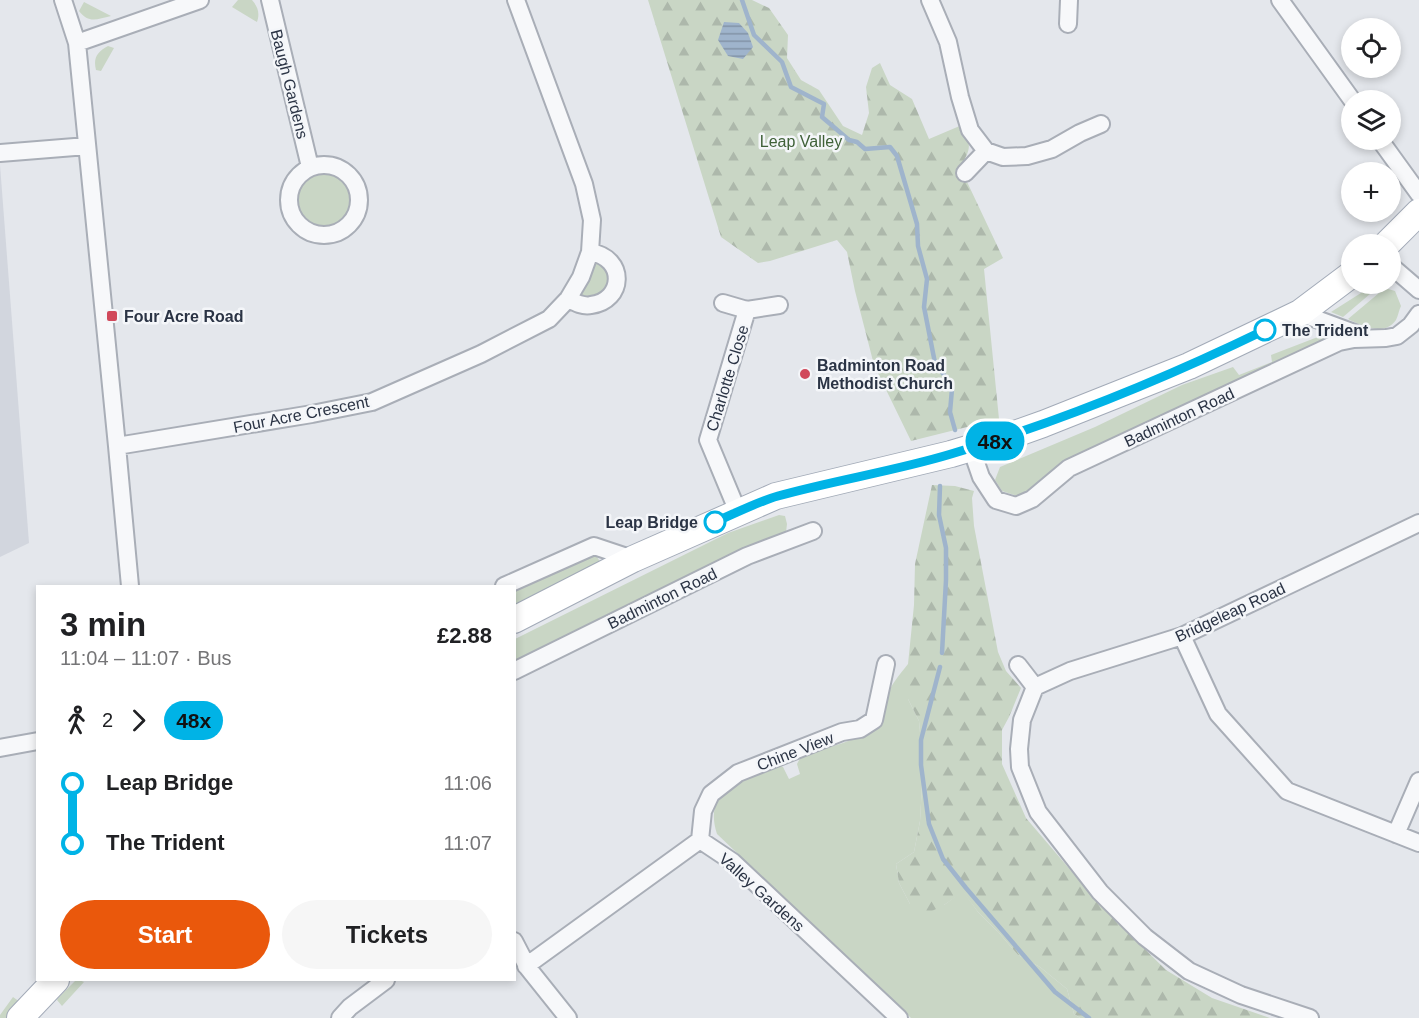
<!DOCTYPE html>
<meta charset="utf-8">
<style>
body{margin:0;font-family:Arial,sans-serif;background:#f6f6f6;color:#202124;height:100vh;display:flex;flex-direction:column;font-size:22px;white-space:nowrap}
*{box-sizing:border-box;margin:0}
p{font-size:20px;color:#757577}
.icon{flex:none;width:33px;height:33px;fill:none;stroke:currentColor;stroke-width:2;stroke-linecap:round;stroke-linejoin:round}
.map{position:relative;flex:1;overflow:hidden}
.side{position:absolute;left:36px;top:585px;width:480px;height:396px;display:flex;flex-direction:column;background:#fff;border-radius:0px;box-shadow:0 3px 9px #0003}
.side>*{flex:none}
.badge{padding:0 12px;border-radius:20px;font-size:21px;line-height:39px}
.fabs{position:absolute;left:1341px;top:18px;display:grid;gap:12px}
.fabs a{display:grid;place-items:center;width:60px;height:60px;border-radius:50%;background:#fff;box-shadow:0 3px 9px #0003;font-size:30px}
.map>.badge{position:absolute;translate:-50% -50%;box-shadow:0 0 0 3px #fff}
.legs{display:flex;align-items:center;gap:9px;height:66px;padding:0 24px;font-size:20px}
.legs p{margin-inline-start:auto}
.summary{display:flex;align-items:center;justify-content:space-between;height:102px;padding:0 24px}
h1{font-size:33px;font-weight:700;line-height:45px}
.action{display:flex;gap:12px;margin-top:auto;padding:12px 24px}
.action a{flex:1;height:69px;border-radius:36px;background:#ea580c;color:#fff;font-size:24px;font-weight:700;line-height:69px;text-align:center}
.action a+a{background:#f6f6f6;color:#202124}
ul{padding:0 24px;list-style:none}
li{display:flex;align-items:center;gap:21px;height:60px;font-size:22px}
li i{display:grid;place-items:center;width:9px;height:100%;margin:0 8px;background:currentColor}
li i::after{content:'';width:15px;height:15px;margin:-8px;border:4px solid;border-radius:50%;background:#fff}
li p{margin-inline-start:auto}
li:first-child i{background:linear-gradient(#0000 50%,currentColor 0)}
li:last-child i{background:linear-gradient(currentColor 50%,#0000 0)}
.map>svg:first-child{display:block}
</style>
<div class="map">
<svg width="1419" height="1018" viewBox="0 0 1419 1018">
<defs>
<pattern id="forest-firs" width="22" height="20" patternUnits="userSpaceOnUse" patternTransform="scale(1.5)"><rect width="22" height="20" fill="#c9d6c5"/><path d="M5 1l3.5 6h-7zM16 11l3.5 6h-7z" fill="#adb8ab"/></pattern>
<pattern id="water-rules" width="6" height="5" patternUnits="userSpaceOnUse" patternTransform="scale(1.5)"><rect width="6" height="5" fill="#9fb4cc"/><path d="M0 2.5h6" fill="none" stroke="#8293a7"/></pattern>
</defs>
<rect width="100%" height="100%" fill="#e4e7ec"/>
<!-- built -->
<path fill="#d2d6de" d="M0,165L29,543L0,557Z"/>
<!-- green -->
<path fill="#c9d6c5" d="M238,0H252C258,7 260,13 257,22L232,7Z
M84,2L111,16C97,19 89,24 79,11Z
M108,46L114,48L101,71L96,70C93,58 97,52 108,46Z
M295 200a29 29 0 1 1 58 0a29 29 0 1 1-58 0Z
M591,254L615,274L603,300L577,301Z
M1372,286L1377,288L1343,317L1331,312Z
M1385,288L1395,291L1401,306C1399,310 1398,316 1396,320C1384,337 1362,326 1348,319Z
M1323,335L1334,337L1071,458L1042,478L1020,497L1002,491L995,480L1000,467L1095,427L1182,385L1233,367L1239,375L1272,362L1271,355Z
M779,515L785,516L787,524L786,532L740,551L515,667V639L728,533Z
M586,555L597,557L603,566L515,607L514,588Z
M908,664V699L919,721L923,767L920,821L914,852L896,864L899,883L910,904L944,905L963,891L978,912L999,933L1018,955L1040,967L1067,989L1074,1014L1080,1018H911L717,834C702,789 744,777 778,765L783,767L789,779L800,774L797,764L801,756C816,751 870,737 878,725C884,717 883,709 886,699C889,687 900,674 908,664Z
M79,980L84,982L62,1006L57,1000L58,998L75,981Z
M13,997L20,1002L7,1018H0V1015Z"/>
<!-- forest -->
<path fill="url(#forest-firs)" d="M648,0H752L769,8L788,35L787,58L801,80L819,90L843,126L862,135L869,113L866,87L872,68L880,63L890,85L912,99L929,139L962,125C971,145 972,148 960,167L1003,258L984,269L999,419L911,441L874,365L855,291L847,252L837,240L770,261L758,263L721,237Z
M932,485L955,486L974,491L972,498L974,526L998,652L1006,671L1021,688L1009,717L1002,730V764L1026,818L1102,907L1166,970L1212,998L1270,1018H1080L1074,1014L1067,989L1040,967L1018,955L999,933L978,912L963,892L944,905L928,913L910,904L899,883L896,864L914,852L920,821L923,767L919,721L908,699V664L914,605L915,564Z"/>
<!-- water -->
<path fill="url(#water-rules)" d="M724,22L739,23L748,33L753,47L743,59L728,56L718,40Z"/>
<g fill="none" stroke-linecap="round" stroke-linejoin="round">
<!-- stream -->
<path stroke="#9fb4cc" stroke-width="4.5" d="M742,0L754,35L782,62L791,87L824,104L822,117L849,140L857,142L865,149L890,147L897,156L917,224L918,246L927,279L924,307L935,363L944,375L952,389L950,412L955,430
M940,486L939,515L946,548V580L942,653
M940,667L921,740V765L929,824L943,859L966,888L1055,992L1089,1018"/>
<defs>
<path id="minor" d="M63,0L77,43L117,446L130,586
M270,0L310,167
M930,0L948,42L960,97L970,130L986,151L1003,157L1027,156L1052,149L1080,133L1101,124
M1280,0L1352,100
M1068,24L1069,0
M77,43L200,0
M1380,140L1419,194
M0,153L87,146
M289 200a35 35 0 1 1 70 0a35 35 0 1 1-70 0Z
M965,173L986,151
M1390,265L1419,290
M568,299C574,302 583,307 591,305C624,301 627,258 590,252
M723,303L747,310
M1300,313L1365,337
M117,446L312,414L372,402L481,354L549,319L568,299L581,277L590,252L592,220L584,184L516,0
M971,448L981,477L996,500L1016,506L1032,499L1069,468L1339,342L1354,339L1386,338L1397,336L1411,325L1419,314
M738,512L708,440L747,310L779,305
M504,586L594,546L633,559
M1182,636L1218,714L1287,791L1419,843
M1018,665L1035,687
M514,671L747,556L813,531
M1035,687L1022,720L1019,749L1020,767L1038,812L1100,892L1145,937L1189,971L1241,995L1310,1018
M1035,687L1070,671L1182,636L1419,523
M0,748L38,741
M1396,834L1419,781
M700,840L703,811L711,794L738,773L842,732L860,729L874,720L886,664
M514,941L528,968L568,1018
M526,966L700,840L733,862L899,1018
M340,1018L350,1007L386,980"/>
<path id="primary" d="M1387,244L1419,212
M514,620L633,559L776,496L951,454L1001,439L1043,424L1189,366L1300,313L1352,274
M20,1018L56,980"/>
</defs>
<!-- minor casing -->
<use href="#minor" stroke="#a9aeb7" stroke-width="20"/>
<!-- primary casing -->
<use href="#primary" stroke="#a3abb8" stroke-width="28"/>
<!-- minor -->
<use href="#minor" stroke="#f7f8fa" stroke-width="16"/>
<!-- primary -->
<use href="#primary" stroke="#fff" stroke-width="26"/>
</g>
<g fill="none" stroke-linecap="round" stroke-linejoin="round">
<defs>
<path id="line-1" d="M715,522C736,513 757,502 778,496C835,480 895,471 951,454C1059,422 1164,379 1265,330"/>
</defs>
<!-- line-1 casing -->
<use href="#line-1" stroke="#fff" stroke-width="14"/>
<!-- line-1 -->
<use href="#line-1" stroke="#00b3e6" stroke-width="9"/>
</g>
<!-- markers -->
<g fill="#d1495b" stroke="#f4f6f9" stroke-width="2">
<rect x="106" y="310" width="12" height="12" rx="3"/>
<circle cx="805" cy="374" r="6"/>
</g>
<g fill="#fff" stroke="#00b3e6" stroke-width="3">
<circle cx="1265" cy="330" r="10"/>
<circle cx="715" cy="522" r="10"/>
</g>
<g text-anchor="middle" stroke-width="5" stroke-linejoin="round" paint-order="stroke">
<!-- street labels -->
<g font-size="16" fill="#2b3445" stroke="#f4f6f9">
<text transform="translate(290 84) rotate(76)" y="6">Baugh Gardens</text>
<text transform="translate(727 378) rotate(-73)" y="6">Charlotte Close</text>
<text transform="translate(301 414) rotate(-11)" y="6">Four Acre Crescent</text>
<text transform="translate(1179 417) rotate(-25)" y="6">Badminton Road</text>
<text transform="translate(662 598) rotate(-26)" y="6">Badminton Road</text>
<text transform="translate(1230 612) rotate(-25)" y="6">Bridgeleap Road</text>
<text transform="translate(795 751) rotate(-21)" y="6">Chine View</text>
<text transform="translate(762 892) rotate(42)" y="6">Valley Gardens</text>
</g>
<!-- park labels -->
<g font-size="16" fill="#3f6138" stroke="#f4f6f9">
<text x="801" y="147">Leap Valley</text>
</g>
<!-- poi labels -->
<g font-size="16" font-weight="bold" fill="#2b3445" stroke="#f4f6f9" text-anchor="start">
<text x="124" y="322">Four Acre Road</text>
<text x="817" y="371">Badminton Road<tspan x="817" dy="18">Methodist Church</tspan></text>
</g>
<!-- stop labels -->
<g font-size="16" font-weight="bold" fill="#2b3445" stroke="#f4f6f9" text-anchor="start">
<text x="1282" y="336">The Trident</text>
<text x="698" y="528" text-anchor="end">Leap Bridge</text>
</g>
</g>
</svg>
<div class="fabs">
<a><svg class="icon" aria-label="locate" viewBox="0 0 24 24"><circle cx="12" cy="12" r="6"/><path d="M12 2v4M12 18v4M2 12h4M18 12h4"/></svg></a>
<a><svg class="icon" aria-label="layers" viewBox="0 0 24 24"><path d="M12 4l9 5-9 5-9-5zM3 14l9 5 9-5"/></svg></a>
<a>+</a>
<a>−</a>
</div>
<b class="badge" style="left:995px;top:441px;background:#00b3e6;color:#111">48x</b>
<section class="side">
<div class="summary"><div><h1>3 min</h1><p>11:04 – 11:07 · Bus</p></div><b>£2.88</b></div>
<div class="legs"><svg class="icon" aria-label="walk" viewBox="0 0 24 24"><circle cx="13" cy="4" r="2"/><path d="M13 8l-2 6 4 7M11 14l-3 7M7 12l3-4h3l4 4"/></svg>2<svg class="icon" aria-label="forward" viewBox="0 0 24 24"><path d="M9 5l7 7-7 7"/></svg><b class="badge" style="background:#00b3e6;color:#111">48x</b></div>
<ul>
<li><i style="color:#00b3e6"></i><b>Leap Bridge</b><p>11:06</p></li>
<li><i style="color:#00b3e6"></i><b>The Trident</b><p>11:07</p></li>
</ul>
<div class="action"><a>Start</a><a>Tickets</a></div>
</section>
</div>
